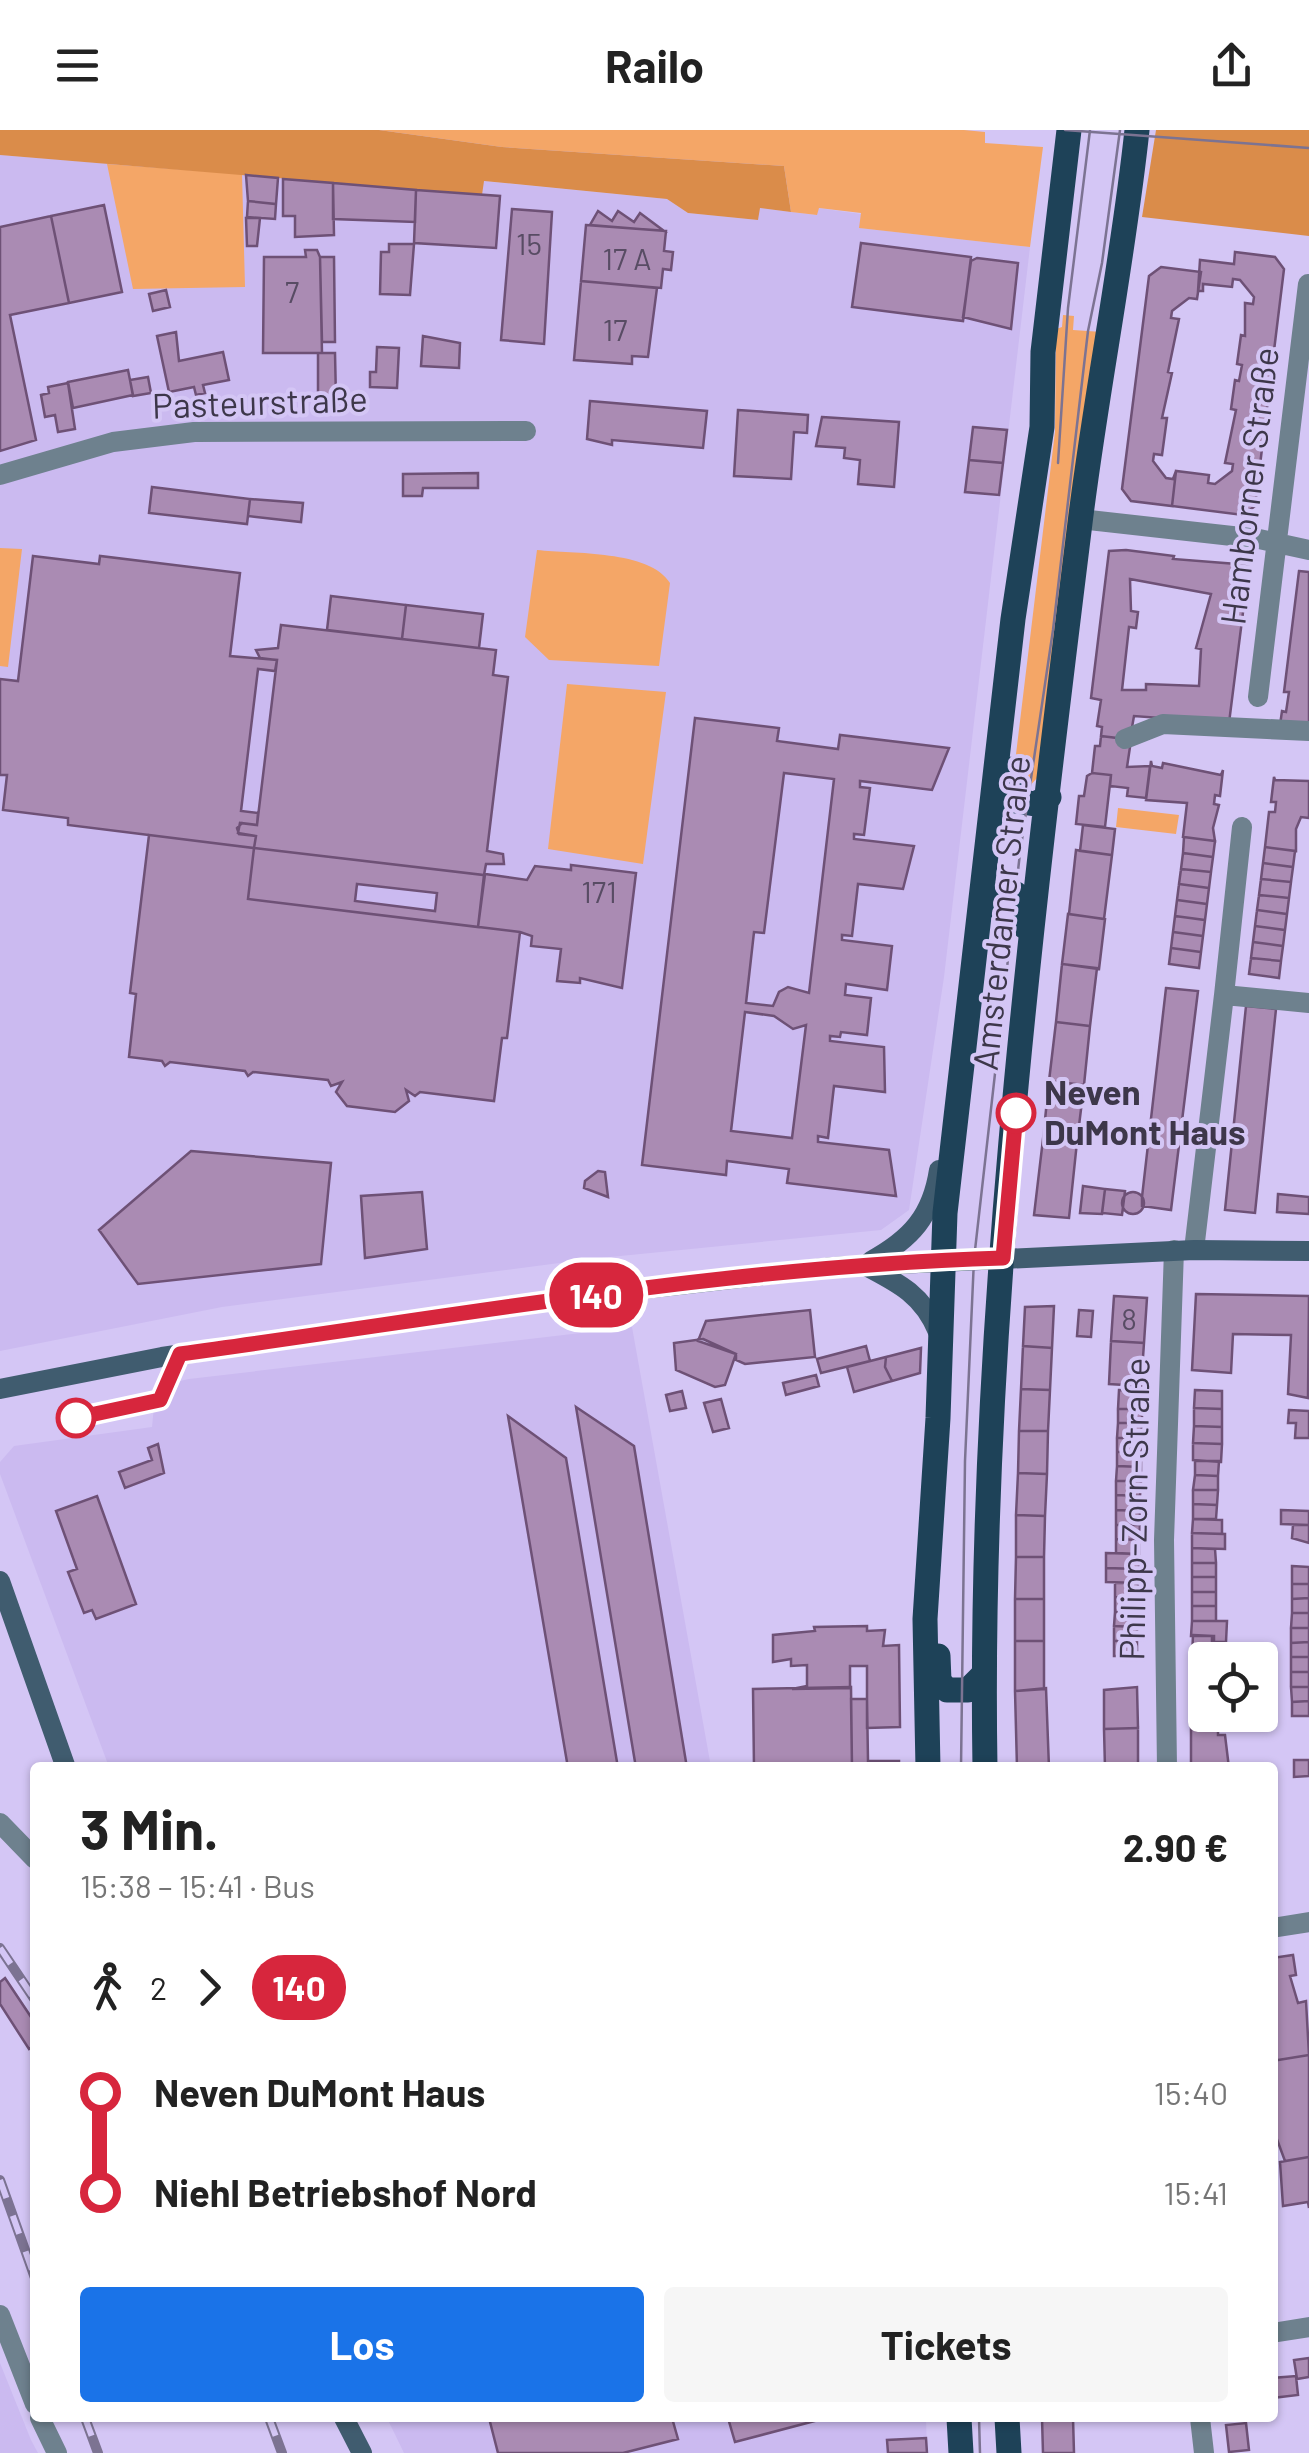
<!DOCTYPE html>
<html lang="de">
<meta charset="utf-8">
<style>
body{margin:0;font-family:Barlow,sans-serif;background:#f6f6f6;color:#222;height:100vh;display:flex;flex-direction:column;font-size:38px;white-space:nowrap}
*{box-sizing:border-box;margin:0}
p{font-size:32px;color:#767676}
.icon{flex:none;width:55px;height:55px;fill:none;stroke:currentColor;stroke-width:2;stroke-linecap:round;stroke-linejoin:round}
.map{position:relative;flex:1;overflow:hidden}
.sheet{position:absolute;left:30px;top:1632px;width:1248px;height:660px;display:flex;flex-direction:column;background:#fff;border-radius:10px;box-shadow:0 2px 8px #0004}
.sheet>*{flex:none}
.badge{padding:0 20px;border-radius:32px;font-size:35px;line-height:65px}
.buttons{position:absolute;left:1188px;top:1512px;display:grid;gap:20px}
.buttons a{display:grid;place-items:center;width:90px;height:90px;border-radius:10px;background:#fff;box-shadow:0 2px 8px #0004;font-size:50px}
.map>.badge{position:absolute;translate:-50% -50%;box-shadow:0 0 0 5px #fff}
.legs{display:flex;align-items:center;gap:15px;height:110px;padding:0 50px;font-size:32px}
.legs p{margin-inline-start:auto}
.headline{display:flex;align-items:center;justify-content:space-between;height:170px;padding:0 50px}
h1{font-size:55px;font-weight:700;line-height:75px}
.cta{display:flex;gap:20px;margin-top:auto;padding:20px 50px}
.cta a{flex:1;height:115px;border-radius:10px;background:#1a73e8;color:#fff;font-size:40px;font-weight:700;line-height:115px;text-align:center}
.cta a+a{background:#f6f6f6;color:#222}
ul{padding:0 50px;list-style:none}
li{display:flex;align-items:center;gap:35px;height:100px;font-size:38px}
li i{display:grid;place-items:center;width:15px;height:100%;margin:0 12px;background:currentColor}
li i::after{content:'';width:25px;height:25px;margin:-12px;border:8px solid;border-radius:50%;background:#fff}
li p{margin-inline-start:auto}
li:first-child i{background:linear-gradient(#0000 50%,currentColor 0)}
li:last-child i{background:linear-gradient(currentColor 50%,#0000 0)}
header{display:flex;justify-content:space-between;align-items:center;height:130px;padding:0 50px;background:#fff;font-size:45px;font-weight:700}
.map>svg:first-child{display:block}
</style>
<header><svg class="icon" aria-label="menu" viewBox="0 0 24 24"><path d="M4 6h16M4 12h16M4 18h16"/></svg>Railo<svg class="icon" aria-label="share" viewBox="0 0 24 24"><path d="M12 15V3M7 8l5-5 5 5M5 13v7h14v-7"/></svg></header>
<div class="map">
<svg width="1309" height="2323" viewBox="0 0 1309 2323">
<rect width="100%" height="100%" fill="#d4c6f5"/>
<!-- built -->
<path fill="#cbbaf0" d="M0,25L482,64L483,51L667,69L688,83L758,90L759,78L816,85L818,78L861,84L860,98L1030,117L944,847L909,1080L881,1100L590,1129L222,1177L0,1221Z
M632,1197L711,1637H109L0,1344V1332L14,1316L152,1297L156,1256L189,1249Z
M0,2233L31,2310L38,2323H0Z
M387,2288H926L927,2323H404Z"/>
<!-- green -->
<path fill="#f4a667" d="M379,0H964L985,2V13L1043,17L1030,117L859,98L861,83L819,78L817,85L791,82L784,36L502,17Z
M107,34L242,44L245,157L133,159Z
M1063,185L1074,186L1073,200L1102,202L1039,646L1023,663L1013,649L1055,302L1056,199L1062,197Z
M0,418L22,419L8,537L0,536Z
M537,420C573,424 650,420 670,453L659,536L549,530L525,507Z
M567,554L666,562L643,734L548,719Z
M1118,678L1179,685L1176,704L1116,697Z"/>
<!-- forest -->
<path fill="#da8c4a" d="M0,0H379L502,17L784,36L791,82L760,78L758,90L688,83L667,69L484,51L482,65L0,25Z
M1156,0H1309V106L1142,87Z"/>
<!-- building -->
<path fill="#aa8bb3" stroke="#6e5176" stroke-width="2.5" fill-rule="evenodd" d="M246,45L278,48L276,74L248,71Z
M283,49L333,53L334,105L295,107V86H283Z
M333,53L416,60L415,92L333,89Z
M416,60L500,66L496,118L414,113Z
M248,71L276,74L275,89L247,87Z
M104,75L122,162L69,173L51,86Z
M512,79L552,82L544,214L501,210Z
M598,81L612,91L618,81L634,92L640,83L664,101L590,95Z
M51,86L69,173L10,185L36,310L0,321V97Z
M246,88H260L257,116H247Z
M586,95L666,101L664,121L673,122L671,140L663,139L661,158L581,151Z
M861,113L971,127L963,191L852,177Z
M389,114H414L410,165L380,164L381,122H389Z
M305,120H317L320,127L322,223H263L264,127H306Z
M1235,122L1275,127L1284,139L1255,376L1243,385L1172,376L1176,341L1209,345L1208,353L1215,354L1232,341L1233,334L1225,333L1236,280L1231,279L1235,250L1239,251L1242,235L1237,234L1241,205L1245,206V173L1253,174L1254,167L1240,150L1233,149L1232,157L1203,154V161H1198L1200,130L1234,134Z
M320,127H334L335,212H322Z
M977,128L1018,133L1011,199L963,187L971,131Z
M1161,137L1201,142L1197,169L1189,168L1172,181L1171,188L1179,189L1168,242L1172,243L1162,288H1167L1162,325L1154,324L1153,331L1166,348L1173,349L1176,341L1172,376L1131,371L1122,359L1149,146Z
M581,151L657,158L648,227L632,226V234L574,230Z
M166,160L170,177L153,181L149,164Z
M176,202L179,231L223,222L229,250L203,255L205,263L196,265L194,257L169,262L157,206Z
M423,206L460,213L459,238L421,236Z
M377,217L399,218L397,258L370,257V242H376Z
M318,223H335L336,269H318Z
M128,240L133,265L73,278L68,252Z
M148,247L151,263L133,266L130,250Z
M68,253L75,299L58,302L55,285L45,287L41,265L49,263L48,257Z
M590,271L707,281L703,318L612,310V315L587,309Z
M738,280L808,285L807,303L794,302L791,349L734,346Z
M822,287L899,292L894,357L858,354L860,330L844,328L845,318L816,316Z
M973,297L1007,300L1003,333L969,330Z
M969,330L1003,333L999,365L965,362Z
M478,343V358H423L422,366H403V344Z
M152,357L250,369L247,394L149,383Z
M250,369L303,373L301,392L248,386Z
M1126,420L1174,426L1173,429L1249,435L1229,593L1134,586L1131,603L1125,609L1101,606L1102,597L1097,596L1101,570L1091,568L1109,421ZM1130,449L1211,464L1196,518L1201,519L1199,556L1146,554V560H1122L1129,497L1136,498L1138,482L1131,481Z
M33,426L99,434L100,426L240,443L230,526L277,530L275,541L258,539L241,681L258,683L257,695L242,693L237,698L239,704L256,706L254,718L68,695V688L3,680L7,645H0V549L18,551Z
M1299,441L1309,442V596L1280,595L1282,581L1286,582L1289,562H1284Z
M331,466L406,475L402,509L327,500Z
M406,475L483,484L479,518L402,509Z
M281,495L496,520L493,545L508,547L487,721L503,724L504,734H486L484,745L254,718L256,706L238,703L240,693L257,695L277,530L260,528L256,520L278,518Z
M695,588L779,598L777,611L838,619L840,605L949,618L932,660L860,651V657L870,658L864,705L854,704V709L914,716L903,759L858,754L852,806L842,805V810L892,816L887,860L846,854L845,865L871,868L867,905L841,902L840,907L830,906V911L884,917L885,962L834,956L828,1008L818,1006V1012L889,1020L896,1066L787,1053L789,1039L727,1031L726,1045L642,1035ZM784,643L834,649L809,863L788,857L779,862L773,876L746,873L754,802L764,803ZM745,882L774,886L793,899L806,895L792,1008L731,1001Z
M1101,606L1125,609L1130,617L1127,637L1150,636L1146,668L1127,666L1128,658L1110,656L1111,645L1092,643L1095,616H1100Z
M1151,631L1152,636L1162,638L1163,633L1221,645L1223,640L1220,666L1215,665L1214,674L1219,675L1213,698L1215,711L1183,707L1187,673L1146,670Z
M1092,643L1111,645L1105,697L1076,694L1079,666H1084L1087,646Z
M1274,647L1275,650L1309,651V688L1301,687L1296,699V721L1265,717L1269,682H1275L1276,672H1271Z
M1083,695L1115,699L1112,725L1080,721Z
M149,705L254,718L248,769L520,802L507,908H502L494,971L420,962L415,966L406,960L409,971L395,982L347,976L336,962L342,952L331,956L328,950L253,942L248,946L245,941L170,932L165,936L162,931L129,927L136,864L130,863Z
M1184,707L1215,711L1213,727L1183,723Z
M1265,717L1295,721L1293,737L1263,733Z
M254,718L484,745L478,797L248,769ZM357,754L437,763L435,781L355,771Z
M1076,720L1112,725L1104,789L1069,784Z
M1183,723L1213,727L1211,742L1181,739Z
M1263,733L1293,737L1291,752L1261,749Z
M571,735L636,743L622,858L580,848V853L557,851L561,819L531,816L532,806L520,802L478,797L485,744L527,750L535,736L571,740Z
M1181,739L1211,742L1209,758L1179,754Z
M1261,749L1291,752L1289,768L1259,765Z
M1179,754L1209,758L1207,774L1177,770Z
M1259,765L1289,768L1287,784L1257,780Z
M1177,770L1207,774L1205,790L1175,786Z
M1257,780L1287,784L1285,800L1255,796Z
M1068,784L1105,789L1099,839L1062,834Z
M1175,786L1205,790L1203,806L1173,802Z
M1255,796L1285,800L1283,816L1253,812Z
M1173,802L1203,806L1201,822L1171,818Z
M1253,812L1283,816L1281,831L1251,828Z
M1171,818L1201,822L1199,838L1169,834Z
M1251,828L1281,831L1279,848L1249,844Z
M1062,834L1097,838L1090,896L1056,892Z
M1166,858L1198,861L1171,1080L1142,1076V1067Z
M1246,876L1276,879L1255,1083L1225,1080Z
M1056,892L1090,896L1084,955L1049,951Z
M1049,951L1084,955L1077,1012L1043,1009Z
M1043,1009L1077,1012L1069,1088L1034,1085Z
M191,1021L331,1033L321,1134L138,1154L99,1100Z
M598,1041L605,1042L608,1067L584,1058L585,1051Z
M1083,1056L1105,1059L1102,1084L1080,1083Z
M1105,1059L1125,1061L1122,1085L1102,1083Z
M1122 1073a11 11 0 1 1 22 0a11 11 0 1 1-22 0Z
M422,1062L427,1119L365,1128L361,1066Z
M1278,1064L1309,1067V1084L1277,1082Z
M1196,1164L1309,1166L1308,1268L1288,1264L1291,1205L1233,1204L1231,1243L1192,1240Z
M1114,1166L1147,1168L1144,1213L1111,1211Z
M1054,1176L1052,1218L1023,1216L1025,1177Z
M810,1180L815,1227L745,1234L736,1230V1224L698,1211L706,1191Z
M1079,1180L1093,1181L1091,1207L1077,1206Z
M703,1209L736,1224L725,1255L715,1257L676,1240L674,1213Z
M1111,1211L1144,1213L1141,1256L1109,1254Z
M866,1216L870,1231L821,1243L817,1229Z
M1023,1216L1052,1218L1050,1260L1021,1259Z
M921,1218L920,1243L892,1251L885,1237L886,1227Z
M886,1227L885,1237L892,1251L854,1262L847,1237Z
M816,1245L819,1256L786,1265L783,1253Z
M1021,1259L1050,1260L1048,1301H1019Z
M1119,1260L1142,1261V1279H1118Z
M1195,1260L1222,1261V1279L1194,1278Z
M682,1261L686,1278L670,1281L666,1265Z
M721,1269L729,1298L713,1302L704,1273Z
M576,1277L634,1316L687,1638H636Z
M1194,1278L1222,1279V1297L1194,1296Z
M1118,1279H1142V1293H1118Z
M1289,1280L1309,1281V1308H1295L1296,1293H1288Z
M508,1286L566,1328L618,1638H568Z
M1118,1293H1142L1141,1308H1117Z
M1194,1296L1222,1297V1314L1193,1313Z
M1019,1301H1048L1047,1344L1018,1343Z
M1117,1308H1141V1322H1117Z
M1193,1313L1222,1314L1221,1332L1193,1330Z
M158,1314L164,1343L125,1358L119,1342L152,1330L148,1318Z
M1117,1322H1141V1337L1117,1336Z
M1195,1331H1219L1218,1346L1195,1345Z
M1117,1336L1141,1337V1351H1116Z
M1018,1343L1047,1344L1045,1386L1016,1385Z
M1195,1345L1218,1346V1360H1193Z
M1116,1351H1141L1140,1366L1116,1365Z
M1193,1360H1218L1217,1375L1193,1374Z
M1116,1365L1140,1366V1381L1116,1380Z
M97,1366L136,1474L96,1489L92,1480L84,1483L68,1442L77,1439L56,1381Z
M1193,1374L1217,1375L1216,1389H1193Z
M1116,1380L1140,1381V1395H1116Z
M1281,1380L1309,1381V1395L1281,1394Z
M1016,1385L1045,1386L1044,1427H1016Z
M1193,1389L1222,1390V1404L1192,1403Z
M1116,1395H1140L1139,1410L1116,1409Z
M1293,1395H1309V1413L1292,1408Z
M1192,1403L1225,1404V1419L1192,1418Z
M1116,1409L1139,1410V1424L1116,1423Z
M1192,1418L1215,1419L1216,1433H1192Z
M1106,1423L1139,1424V1439L1106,1438Z
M1016,1427H1044V1469H1015Z
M1192,1433H1216V1447H1192Z
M1292,1436L1309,1437V1454H1292Z
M1106,1438L1139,1439L1138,1453L1106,1452Z
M1192,1447H1216V1462H1192Z
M1115,1453H1138V1468L1115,1467Z
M1292,1454H1309V1468L1292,1469Z
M1192,1462H1216V1476H1192Z
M1115,1467L1138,1468V1482H1115Z
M1309,1468V1483H1292V1469Z
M1015,1469H1044V1511H1015Z
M1192,1476H1216V1491H1192Z
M1115,1482H1138L1137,1497L1114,1496Z
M1292,1483H1309V1498H1291Z
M1192,1491H1227L1226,1512H1214V1506H1191Z
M867,1496V1501L885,1500L883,1516L899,1515L900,1597L867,1598V1536H850V1558L792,1559L807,1556V1535L791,1536V1529L773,1532V1505L815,1501L814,1497Z
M1114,1496L1137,1497V1511H1114Z
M1291,1498H1309V1512L1291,1513Z
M1193,1505L1212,1506V1524L1192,1528Z
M1015,1511H1044V1559L1015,1561Z
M1114,1511H1137V1526H1114Z
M1309,1512V1527H1291V1513Z
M1291,1527H1309V1542H1291Z
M1191,1535H1205V1555H1191Z
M1291,1542H1309V1557H1291Z
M1191,1555H1205V1576H1191Z
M851,1557L852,1638H754L753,1559Z
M1137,1557L1138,1598L1104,1599V1560Z
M1291,1557H1309V1571L1292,1572Z
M1046,1558L1049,1638H1017L1015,1561Z
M851,1569H867L868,1631H899V1638H852Z
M1309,1571V1586H1292V1572Z
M1191,1576H1205V1585H1218V1596L1191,1597Z
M1218,1596V1605H1225L1229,1638H1191V1597Z
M1138,1598V1638H1105L1104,1599Z
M1294,1630H1309V1646L1294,1647Z
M1293,1825L1296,1845L1290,1846L1298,1873L1306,1871L1309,1925L1272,1931V1828Z
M5,1848L35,1893V1915L29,1919L0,1874V1852Z
M1309,1925V2027L1285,2031L1272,1996V1931Z
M1309,2027V2078L1308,2072L1283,2076L1280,2032Z
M1309,2228V2247L1297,2249L1294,2230Z
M1296,2246L1298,2265L1272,2268V2248Z
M489,2288H672L678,2309L623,2323H498Z
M728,2288H826L735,2312Z
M1042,2288H1073L1074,2323H1043Z
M1246,2293L1249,2320L1229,2322L1226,2295Z
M926,2308L927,2323H888L887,2310Z"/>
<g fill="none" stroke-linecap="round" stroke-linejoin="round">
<!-- street -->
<path stroke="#6e818e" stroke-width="20" d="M0,345L113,312L194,302L526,301
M1080,389L1259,409L1309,420
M1258,567L1308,154
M1125,609L1163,594L1309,601
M1224,865L1242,697
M1194,1120L1224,865L1309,873
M1167,1638L1164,1410L1174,1120
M0,1693L35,1729
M1272,1798L1309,1792
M0,2185L35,2274
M1272,2203L1309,2197
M40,2288L57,2323
M1200,2288L1204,2323"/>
<!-- secondary -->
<path stroke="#405c6f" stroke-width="20" d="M871,1131C911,1109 932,1086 939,1040
M866,1136C899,1153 924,1166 938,1202
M0,1259L162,1227L574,1167L834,1137L1194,1120L1309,1121
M0,1451L66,1638
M344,2288L362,2323"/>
<!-- primary -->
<path stroke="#1e4258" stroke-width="25" d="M1009,639L1010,670L1035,674L1049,667
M980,782L995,764H1016L1025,772V797
M938,1526L939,1551L947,1560H968L983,1545
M928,1638L925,1489L938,1288L945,1083L1013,489L1042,297L1043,222L1069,0
M985,1638C978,1222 1029,805 1080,393C1096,262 1123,132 1137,0
M959,2288L961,2323
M1007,2288L1009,2323"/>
<!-- tram -->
<path stroke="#7c7392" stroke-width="2.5" d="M1065,0L1309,18
M1058,333L1068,178L1090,0
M961,1638L965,1331L974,1129L1020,723L1053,500L1088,201L1102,133L1120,0
M979,2288L980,2323"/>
<defs>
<path id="rail" d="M0,1818L35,1870
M0,2050L35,2148
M85,2288L98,2323
M269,2288L282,2323"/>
</defs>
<!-- rail casing -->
<use href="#rail" stroke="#7c7392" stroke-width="10"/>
<!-- rail -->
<use href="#rail" stroke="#d4c6f5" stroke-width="6" stroke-dasharray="19" stroke-linecap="butt"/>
</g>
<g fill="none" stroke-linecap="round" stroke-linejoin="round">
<defs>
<path id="line-1" d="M76,1288L160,1270L180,1224C453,1187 727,1136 1003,1128L1016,983"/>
</defs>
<!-- line-1 casing -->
<use href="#line-1" stroke="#fff" stroke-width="22"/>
<!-- line-1 -->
<use href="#line-1" stroke="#d7263d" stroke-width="15"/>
</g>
<!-- markers -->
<g fill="#fff" stroke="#d7263d" stroke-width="5">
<circle cx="1016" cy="983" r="18"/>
<circle cx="76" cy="1288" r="18"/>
</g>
<g text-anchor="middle" stroke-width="8" stroke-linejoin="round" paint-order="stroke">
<!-- number labels -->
<g font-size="30" fill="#584c64">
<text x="529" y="125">15</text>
<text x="627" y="140">17 A</text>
<text x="292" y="173">7</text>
<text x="615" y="211">17</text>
<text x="599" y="773">171</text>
<text x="1129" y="1200">8</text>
</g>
<!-- street labels -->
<g font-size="35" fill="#3d374a" stroke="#d4c6f5">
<text transform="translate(260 273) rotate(-2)" y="12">Pasteurstraße</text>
<text transform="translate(1250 356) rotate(-83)" y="12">Hamborner Straße</text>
<text transform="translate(1002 783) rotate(-84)" y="12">Amsterdamer Straße</text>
<text transform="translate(1135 1379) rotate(-89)" y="12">Philipp-Zorn-Straße</text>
</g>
<!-- stop labels -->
<g font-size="35" font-weight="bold" fill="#3d374a" stroke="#d4c6f5" text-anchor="start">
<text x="1044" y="975">Neven<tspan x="1044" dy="40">DuMont Haus</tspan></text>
</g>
</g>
</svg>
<div class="buttons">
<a><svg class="icon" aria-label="locate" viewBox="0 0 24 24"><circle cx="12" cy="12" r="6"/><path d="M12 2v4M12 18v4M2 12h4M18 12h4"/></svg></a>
</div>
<b class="badge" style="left:596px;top:1165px;background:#d7263d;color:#fff">140</b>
<section class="sheet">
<div class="headline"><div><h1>3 Min.</h1><p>15:38 – 15:41 · Bus</p></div><b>2.90 €</b></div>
<div class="legs"><svg class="icon" aria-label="walk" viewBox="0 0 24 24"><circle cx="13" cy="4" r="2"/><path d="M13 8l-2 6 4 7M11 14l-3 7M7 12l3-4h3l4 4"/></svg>2<svg class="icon" aria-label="forward" viewBox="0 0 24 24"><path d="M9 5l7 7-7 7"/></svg><b class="badge" style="background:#d7263d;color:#fff">140</b></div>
<ul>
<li><i style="color:#d7263d"></i><b>Neven DuMont Haus</b><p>15:40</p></li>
<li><i style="color:#d7263d"></i><b>Niehl Betriebshof Nord</b><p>15:41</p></li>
</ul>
<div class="cta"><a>Los</a><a>Tickets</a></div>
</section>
</div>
